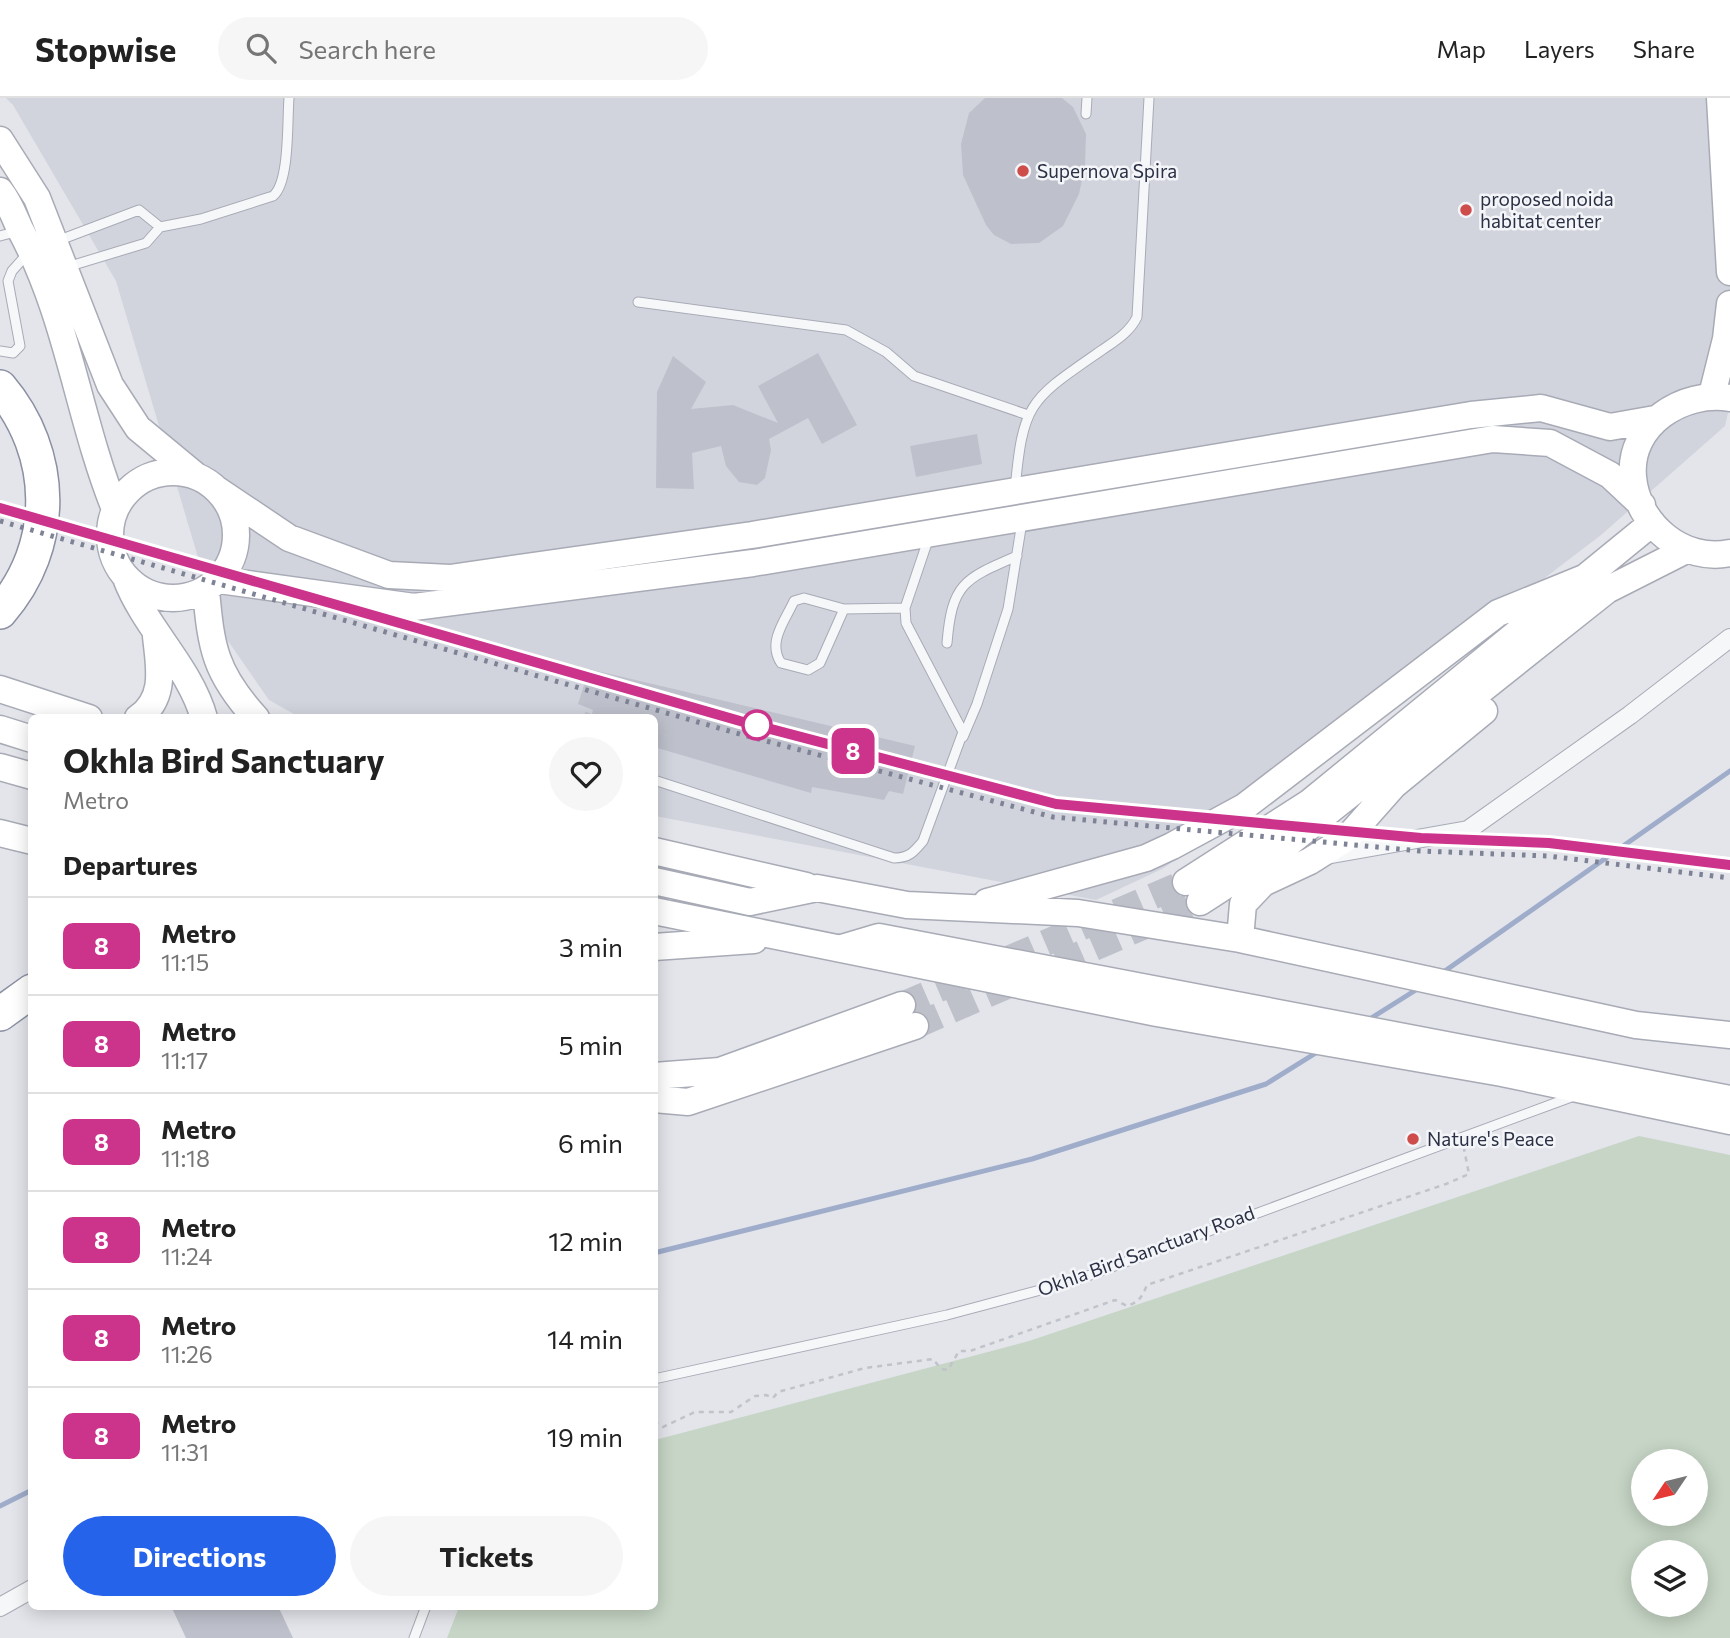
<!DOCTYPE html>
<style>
body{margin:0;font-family:Commissioner,sans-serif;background:#f6f6f6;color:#222;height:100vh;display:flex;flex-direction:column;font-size:26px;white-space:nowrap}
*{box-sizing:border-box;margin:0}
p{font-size:23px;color:#767676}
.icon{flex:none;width:38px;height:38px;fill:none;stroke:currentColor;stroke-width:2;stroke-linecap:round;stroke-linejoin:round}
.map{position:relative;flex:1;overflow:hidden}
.panel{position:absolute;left:28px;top:616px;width:630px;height:896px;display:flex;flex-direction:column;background:#fff;border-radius:10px;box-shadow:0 4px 18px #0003}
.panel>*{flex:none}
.badge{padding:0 14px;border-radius:10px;font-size:24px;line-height:46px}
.needle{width:46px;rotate:235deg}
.tools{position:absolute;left:1631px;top:1351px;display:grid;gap:14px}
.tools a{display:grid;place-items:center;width:77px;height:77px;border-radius:50%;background:#fff;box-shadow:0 4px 18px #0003;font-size:35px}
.map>.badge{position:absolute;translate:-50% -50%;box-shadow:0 0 0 4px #fff}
h2{padding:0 35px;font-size:26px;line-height:63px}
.round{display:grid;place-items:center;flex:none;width:74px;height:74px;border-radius:37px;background:#f6f6f6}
.overview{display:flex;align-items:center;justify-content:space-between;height:119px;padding:0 35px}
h1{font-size:33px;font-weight:700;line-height:52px}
.action{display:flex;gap:14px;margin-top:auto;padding:14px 35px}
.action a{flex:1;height:80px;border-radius:42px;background:#2563eb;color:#fff;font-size:28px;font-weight:700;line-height:80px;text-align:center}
.action a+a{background:#f6f6f6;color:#222}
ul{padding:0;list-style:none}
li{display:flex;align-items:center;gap:21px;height:98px;padding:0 35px;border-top:2px solid #e0e0e0}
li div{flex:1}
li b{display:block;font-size:26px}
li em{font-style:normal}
li .badge{min-width:77px;font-weight:700;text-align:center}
header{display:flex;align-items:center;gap:42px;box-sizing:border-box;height:98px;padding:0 35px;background:#fff;border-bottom:2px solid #e0e0e0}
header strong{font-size:33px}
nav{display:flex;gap:38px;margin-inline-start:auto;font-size:24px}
.search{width:490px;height:63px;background:#f6f6f6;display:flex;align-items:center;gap:18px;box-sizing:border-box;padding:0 24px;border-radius:38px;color:#767676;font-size:26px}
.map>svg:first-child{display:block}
</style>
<header>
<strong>Stopwise</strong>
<div class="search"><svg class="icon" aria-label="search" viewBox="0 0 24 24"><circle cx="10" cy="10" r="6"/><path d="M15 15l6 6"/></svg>Search here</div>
<nav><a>Map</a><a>Layers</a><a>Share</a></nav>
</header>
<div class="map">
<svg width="1730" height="1540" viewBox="0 0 1730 1540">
<rect width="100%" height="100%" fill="#e3e5eb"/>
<!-- built -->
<path fill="#d2d4dd" d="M6,0H1730V306L1725,328L1601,437L1164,770L1096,802L655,718L654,620H301L269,602L219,530L116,183L13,7Z"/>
<!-- green -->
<path fill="#c6d5c5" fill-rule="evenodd" d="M1639,1038L1730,1057V1540H447L459,1509L654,1508L655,1342L1029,1243ZM1643,1363H1696V1416H1643ZM1643,1454H1696V1507H1643Z"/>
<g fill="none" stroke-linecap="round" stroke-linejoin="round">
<!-- stream -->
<path stroke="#9fadcb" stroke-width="5" d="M1442,875L1730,673
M1368,922L1419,890
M654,1155L1032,1061L1266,986L1319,953
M0,1408L32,1392"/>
</g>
<!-- building -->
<path fill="#bec0cb" d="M985,0H1062L1073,9L1086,36L1085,68L1079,96L1063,128L1039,145L1011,146L994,137L986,127L963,77L961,46L969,15Z
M818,255L857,327L822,346L808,320L769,341L771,352L765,380L757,387L739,384L726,368L721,348L692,355L694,391L656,390L657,294L673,258L706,284L691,311L733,307L778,325L758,288Z
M977,336L982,366L916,379L910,348Z
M589,571L915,648L903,696L889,693L884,702L812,689L811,695L654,649V620H591L593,612L578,606Z
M171,1508H278L293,1540H186Z"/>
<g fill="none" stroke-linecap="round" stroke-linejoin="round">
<!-- secondary-tunnel -->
<path stroke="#bec1ca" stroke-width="26" stroke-dasharray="26 13" stroke-linecap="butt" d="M902,907L1186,784
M915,928L1200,804"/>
<defs>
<path id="lane" d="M1086,16L1087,0
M0,138L19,133
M57,143L139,112L160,129
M67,169L146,145L160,129L201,121L273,98C290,84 287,23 289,0
M638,204L846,232L886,254L914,278L1028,317
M0,253L13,255L20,248L8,183L12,173L28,155
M1015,392C1023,303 1030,302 1102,252C1115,243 1130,234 1137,219L1149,0
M844,511L804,500L794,503C785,523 767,544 781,565L808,572L820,565L844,511L905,510
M947,545C952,485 964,481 1017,458
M963,639L977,606L1008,511L1022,424
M654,682L894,760C909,760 914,754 923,743L963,634L906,525L905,510L929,439
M654,1281L947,1217L1074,1183L1574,998
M414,1540L426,1508"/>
<path id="street" d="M1326,757L1468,732L1630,617L1730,540
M0,1509L32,1491"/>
<path id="secondary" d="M1720,0L1730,174
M0,42L37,100L110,287L138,330L196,378
M0,93C9,104 14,118 20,131C68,219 78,319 115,411
M1712,297L1726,241L1730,206
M1730,300C1684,292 1628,326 1633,379C1637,427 1684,465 1730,455
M110 437a63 63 0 1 1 126 0a63 63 0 1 1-126 0Z
M216,391L289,440L389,477L450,480L752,437L1471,317L1541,310L1610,329L1655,321
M126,480C145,530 190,569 204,620
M219,482L414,509L753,465L1493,341L1550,345L1610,377L1642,407
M206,492C211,550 215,575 256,620
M0,591L89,620
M138,620C167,600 159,568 156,538
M0,631L32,641
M0,669L32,678
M0,735L32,743
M654,753L806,788
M654,783L750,804L817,790L907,807L1078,815L1240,841L1636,927L1730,937
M1186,784L1309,705L1652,425
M987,804L1146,760L1172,748L1244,709L1498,515L1584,480
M1200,804L1276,755L1607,492L1684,453
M654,813L1157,915L1502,975L1730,1023
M1240,841L1243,806L1263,785L1310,763L1348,739L1394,687L1484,613
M654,849L754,842
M842,850L879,839L1730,1001
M654,978L720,973L902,907
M654,1001L688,1004L915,928"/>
<path id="highway" d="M0,289C56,355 58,448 0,514
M0,916L32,893"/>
</defs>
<!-- lane casing -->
<use href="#lane" stroke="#a8abb6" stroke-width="11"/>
<!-- street casing -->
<use href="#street" stroke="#a8abb6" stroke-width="20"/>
<!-- secondary casing -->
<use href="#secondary" stroke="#a8abb6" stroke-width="29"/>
<!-- highway casing -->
<use href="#highway" stroke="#8b90a2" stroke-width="36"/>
<!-- path -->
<path stroke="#c1c3ca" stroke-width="2.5" stroke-dasharray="5 5" stroke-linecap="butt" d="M585,615L602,620
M654,634L670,638
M654,1323L663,1329L695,1314H731L755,1298L766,1297L773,1300L778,1294L865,1270L933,1261L941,1271L948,1272L959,1253H970L1115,1202L1127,1208C1139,1204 1142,1199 1147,1187L1446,1086L1469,1076L1464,1051"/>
<!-- lane -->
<use href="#lane" stroke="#f6f7f9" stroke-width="9"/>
<!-- street -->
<use href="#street" stroke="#f6f7f9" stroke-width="18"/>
<!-- secondary -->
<use href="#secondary" stroke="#fff" stroke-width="26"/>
<!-- highway -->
<use href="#highway" stroke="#fff" stroke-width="33"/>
<!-- rail -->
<path stroke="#7d8295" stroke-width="5" stroke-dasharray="3.5 7" stroke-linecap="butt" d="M0,410L740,623L1056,707L1421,740L1549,745L1730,767
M0,423L736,635L1053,719L1420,753L1548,758L1730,780"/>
</g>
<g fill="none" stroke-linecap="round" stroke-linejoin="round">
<defs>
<path id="line" d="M0,410L740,623L1056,706L1421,740L1549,745L1730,767"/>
</defs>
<!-- line casing -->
<use href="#line" stroke="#fff" stroke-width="16"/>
<!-- line -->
<use href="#line" stroke="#cc338b" stroke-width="10"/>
</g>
<!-- markers -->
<g fill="#ce4d4b" stroke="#f3f5f8" stroke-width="2.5">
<circle cx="1023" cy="73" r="7"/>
<circle cx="1466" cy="112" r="7"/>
<circle cx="1413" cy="1041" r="7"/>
</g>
<circle fill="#fff" stroke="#cc338b" stroke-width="3.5" cx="757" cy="627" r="14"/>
<g text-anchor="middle" stroke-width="5" stroke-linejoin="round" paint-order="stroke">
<!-- poi labels -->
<g font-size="19" fill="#2b3044" stroke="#f3f5f8" text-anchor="start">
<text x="1037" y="80">Supernova Spira</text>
<text x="1480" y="108">proposed noida<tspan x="1480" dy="22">habitat center</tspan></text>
<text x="1427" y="1048">Nature's Peace</text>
</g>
<!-- street labels -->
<g font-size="19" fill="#2b3044" stroke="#f3f5f8">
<text transform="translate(1146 1153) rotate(-20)" y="7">Okhla Bird Sanctuary Road</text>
</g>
</g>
</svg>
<div class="tools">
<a><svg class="needle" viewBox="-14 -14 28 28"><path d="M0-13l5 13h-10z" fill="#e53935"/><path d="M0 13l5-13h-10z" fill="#767676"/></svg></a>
<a><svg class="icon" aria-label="layers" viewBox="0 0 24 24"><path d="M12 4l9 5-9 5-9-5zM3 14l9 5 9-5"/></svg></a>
</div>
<b class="badge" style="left:853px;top:653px;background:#cc338b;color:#fff">8</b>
<section class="panel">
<div class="overview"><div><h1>Okhla Bird Sanctuary</h1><p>Metro</p></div><a class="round"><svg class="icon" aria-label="heart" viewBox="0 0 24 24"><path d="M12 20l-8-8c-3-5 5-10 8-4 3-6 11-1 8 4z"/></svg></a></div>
<h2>Departures</h2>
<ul>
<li><span class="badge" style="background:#cc338b;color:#fff">8</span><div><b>Metro</b><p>11:15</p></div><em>3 min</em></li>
<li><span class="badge" style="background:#cc338b;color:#fff">8</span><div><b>Metro</b><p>11:17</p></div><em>5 min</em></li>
<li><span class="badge" style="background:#cc338b;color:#fff">8</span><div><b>Metro</b><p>11:18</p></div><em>6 min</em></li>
<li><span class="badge" style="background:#cc338b;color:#fff">8</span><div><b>Metro</b><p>11:24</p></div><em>12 min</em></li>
<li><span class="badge" style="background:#cc338b;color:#fff">8</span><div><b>Metro</b><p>11:26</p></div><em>14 min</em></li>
<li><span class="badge" style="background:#cc338b;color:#fff">8</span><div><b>Metro</b><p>11:31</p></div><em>19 min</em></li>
</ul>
<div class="action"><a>Directions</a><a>Tickets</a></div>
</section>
</div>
